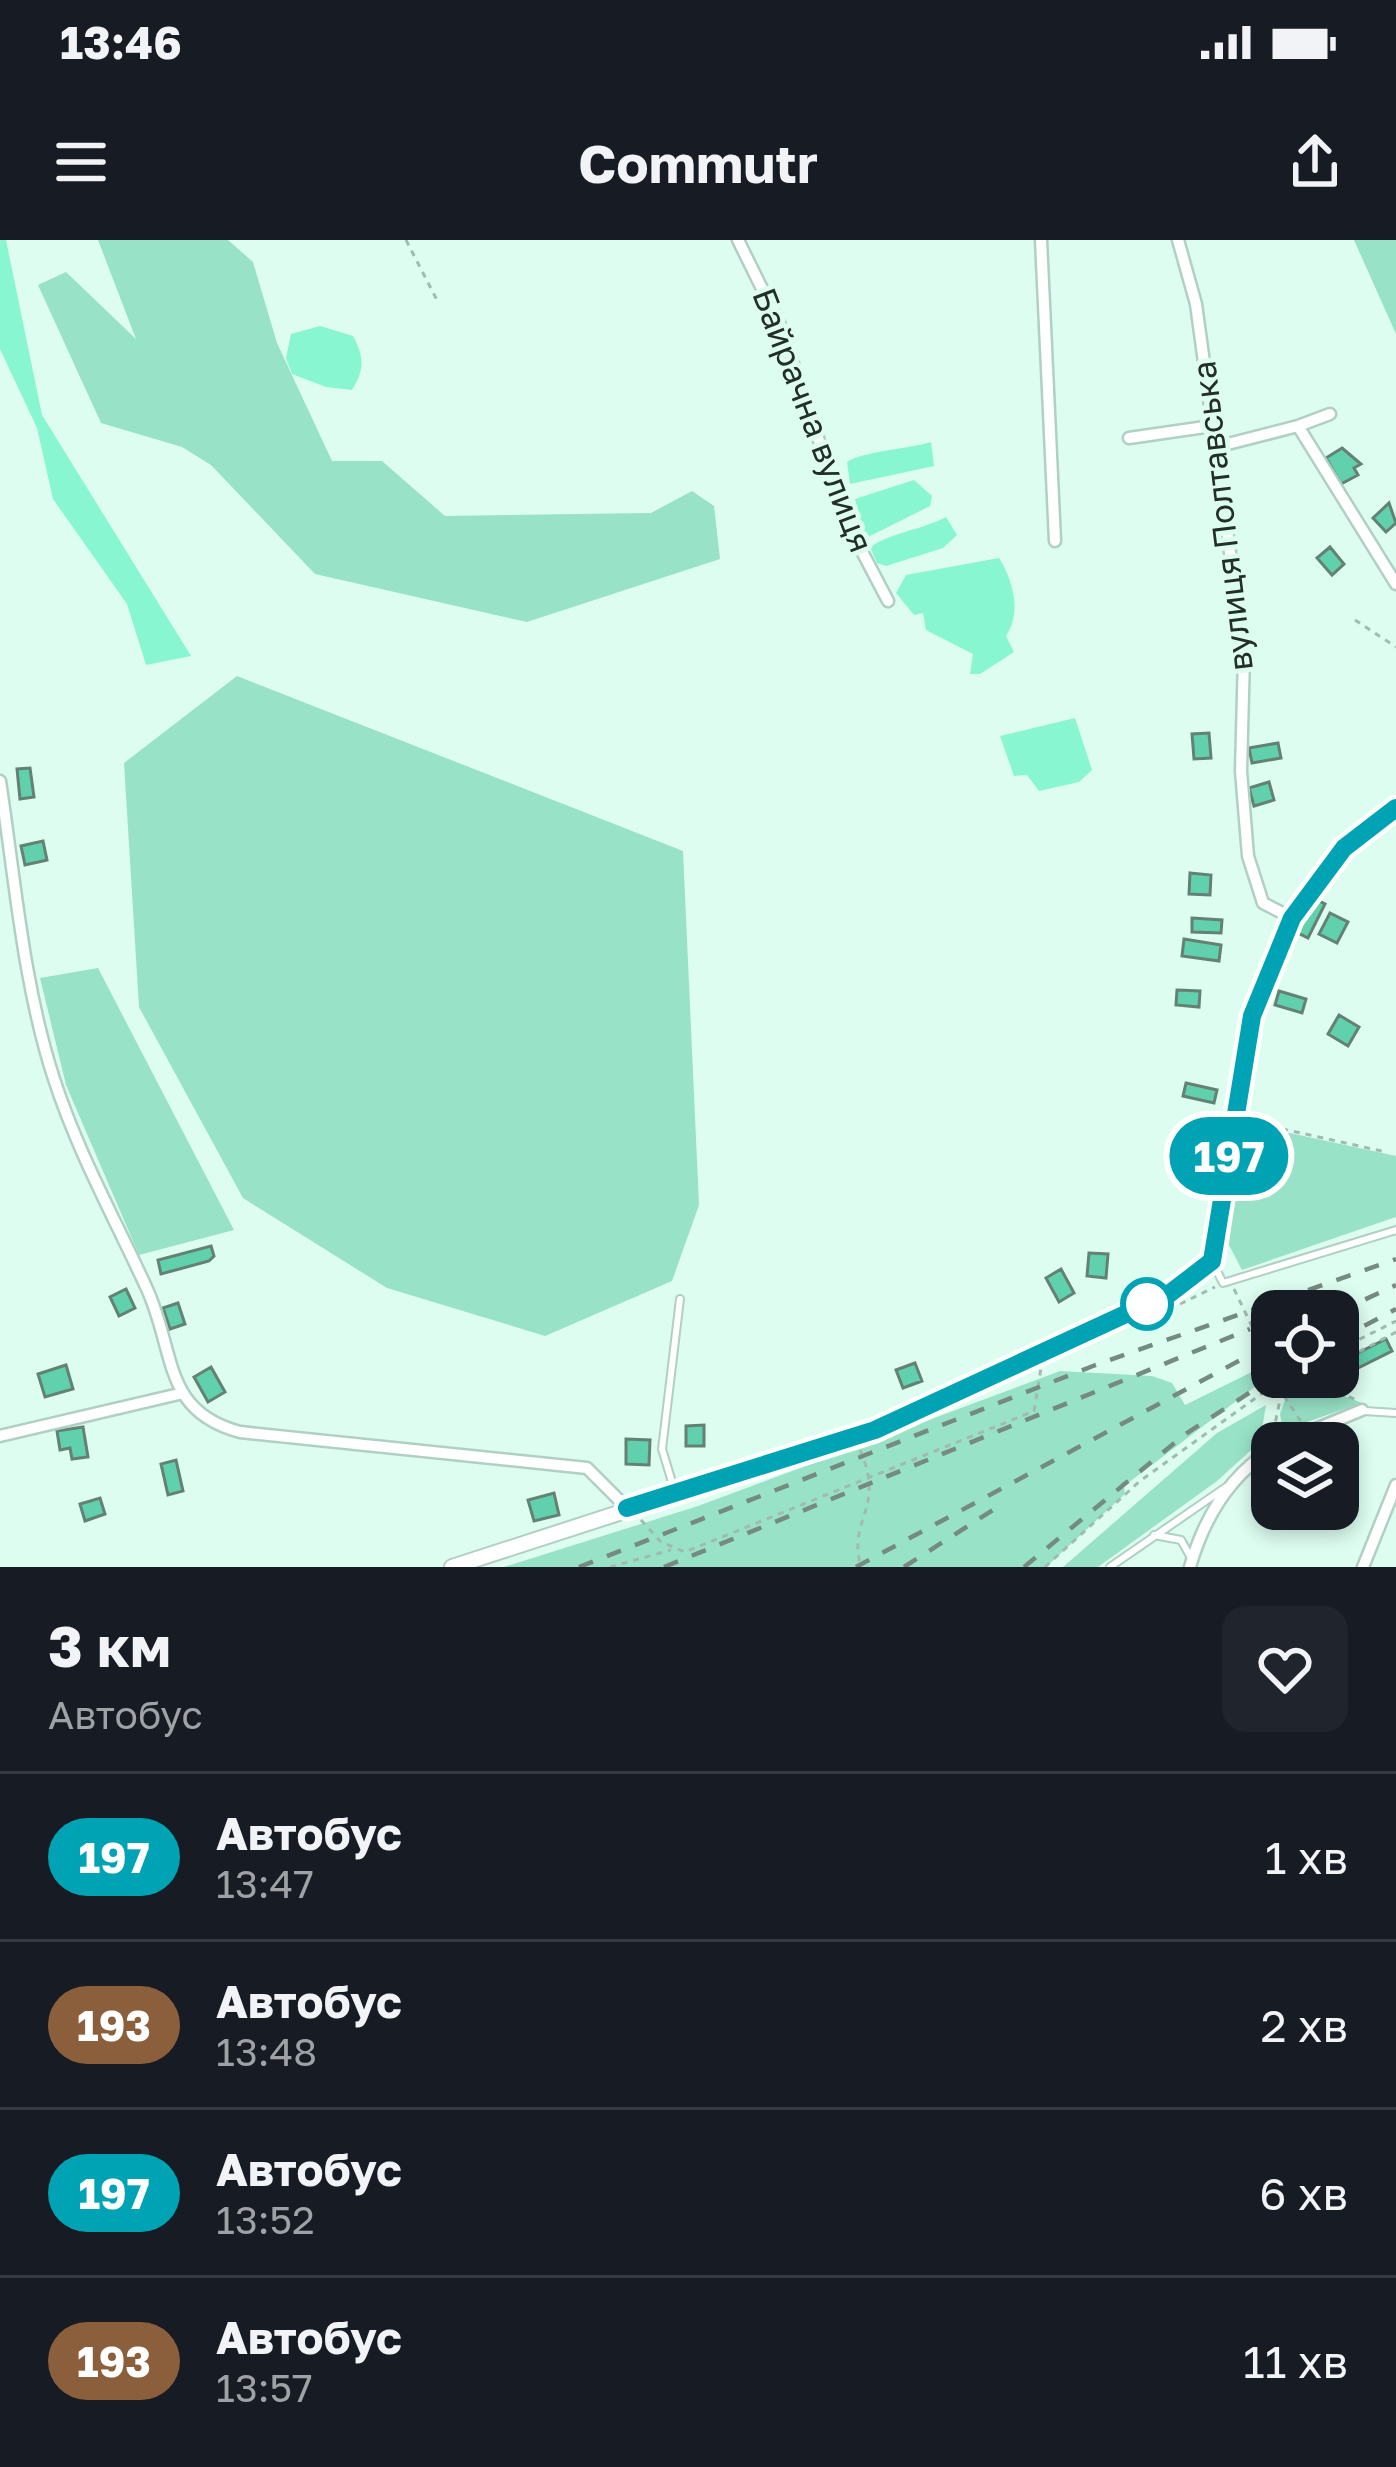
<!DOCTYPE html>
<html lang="uk">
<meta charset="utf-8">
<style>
body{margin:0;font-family:"Golos Text",sans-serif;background:#20242c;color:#f1f3f6;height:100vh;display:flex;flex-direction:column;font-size:45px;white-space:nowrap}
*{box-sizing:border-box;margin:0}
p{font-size:39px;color:#9ea1a6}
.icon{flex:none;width:66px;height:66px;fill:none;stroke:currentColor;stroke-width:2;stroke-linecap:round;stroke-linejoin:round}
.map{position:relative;height:1327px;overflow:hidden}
.details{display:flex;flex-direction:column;background:#171b24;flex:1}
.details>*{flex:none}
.badge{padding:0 24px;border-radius:39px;font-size:42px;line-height:78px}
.fabs{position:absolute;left:1251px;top:1050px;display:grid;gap:24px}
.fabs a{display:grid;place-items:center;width:108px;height:108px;border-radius:24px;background:#171b24;box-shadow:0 6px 18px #0003;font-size:60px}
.map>.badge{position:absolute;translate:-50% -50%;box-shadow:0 0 0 6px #fff}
.round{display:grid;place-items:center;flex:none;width:126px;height:126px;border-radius:24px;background:#20242c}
.headline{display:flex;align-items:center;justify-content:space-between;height:204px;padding:0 48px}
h1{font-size:57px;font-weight:700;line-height:90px}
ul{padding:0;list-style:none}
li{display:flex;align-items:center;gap:36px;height:168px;padding:0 48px;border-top:3px solid #363941}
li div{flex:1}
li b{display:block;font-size:45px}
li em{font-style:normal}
li .badge{min-width:132px;font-weight:700;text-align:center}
.status{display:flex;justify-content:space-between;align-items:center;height:84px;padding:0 60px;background:#171b24;direction:ltr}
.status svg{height:33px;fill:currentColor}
header{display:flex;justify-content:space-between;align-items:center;height:156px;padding:0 48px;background:#171b24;font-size:54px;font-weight:700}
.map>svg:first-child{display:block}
</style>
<div class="status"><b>13:46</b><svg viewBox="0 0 49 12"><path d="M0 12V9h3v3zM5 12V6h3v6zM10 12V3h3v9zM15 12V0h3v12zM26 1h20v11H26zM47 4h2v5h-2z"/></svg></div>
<header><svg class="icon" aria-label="menu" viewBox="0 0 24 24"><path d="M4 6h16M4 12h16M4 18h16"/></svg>Commutr<svg class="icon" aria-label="share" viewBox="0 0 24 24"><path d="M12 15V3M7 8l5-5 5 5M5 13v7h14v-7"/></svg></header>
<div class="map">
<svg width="1396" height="1327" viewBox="0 0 1396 1327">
<rect width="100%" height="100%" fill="#ddfdf0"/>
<!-- green -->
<path fill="#98e2c7" d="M98,0H228L253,22L277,103L332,221H382L445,276L651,273L692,251L714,266L720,319L527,382L315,334L211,225L182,207L101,183L38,45L66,32L136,99Z
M1354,0H1396V94Z
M237,436L683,611L699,965L672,1041L545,1096L387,1048L243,958L139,767L124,523Z
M98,728L234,990L139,1015L66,845L40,738Z
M1243,883L1396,916V977L1242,1030L1229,1005Z
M1272,1122V1134L1124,1246L1125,1254L1046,1327H504L698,1266L1060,1131L1152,1136L1172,1143L1185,1165Z
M1309,1142L1362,1163L1283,1190L1280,1174L1287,1154Z
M1266,1165L1260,1202L1217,1241L1098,1327H1063L1217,1193Z"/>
<!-- water -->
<path fill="#88f6d0" d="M0,0H6L42,175L191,416L146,425L127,364L53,259L37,188L0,109Z
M320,86L353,96C364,117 365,129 352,150L326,147L292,134L286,118L291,94Z
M931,202L934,226L850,244L847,222C863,211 909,209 931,202Z
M914,240L932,256L930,266L870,296L863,292L855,259Z
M946,277L957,295L943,308L886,326L877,323L870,307C895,291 919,291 946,277Z
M999,318C1013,340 1022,373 1006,396L1014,412L980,434H970L973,414L926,390L923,373L914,375L896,353L906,335Z
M1075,478L1092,530L1079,542L1039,551L1027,535L1014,536L1000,496Z"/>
<!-- building -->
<path fill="#61d0ac" stroke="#648175" stroke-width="3" d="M1342,208L1361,224L1354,228L1358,235L1341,244L1326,218Z
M1389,263L1396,283L1386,292L1373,278Z
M1330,307L1344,324L1332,335L1317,318Z
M1209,493L1211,518L1194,519L1192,494Z
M1278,503L1281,518L1252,523L1249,508Z
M30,528L34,557L20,559L17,529Z
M1269,542L1274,560L1254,566L1249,548Z
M43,601L47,620L25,625L21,606Z
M1190,633L1211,635L1210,655L1189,654Z
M1311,657L1325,664L1308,698L1294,691Z
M1330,673L1348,682L1337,703L1319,694Z
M1192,678L1222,680L1221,693L1192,692Z
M1184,699L1221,705L1219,721L1182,716Z
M1177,750L1200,751L1199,767L1176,765Z
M1279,751L1306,759L1302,773L1275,765Z
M1339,775L1359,787L1348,806L1328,794Z
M1186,843L1217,850L1214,863L1183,856Z
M211,1006L214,1016L209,1021L161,1034L158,1020Z
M1089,1013L1108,1014L1106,1038L1087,1036Z
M1061,1029L1074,1053L1059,1062L1046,1038Z
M126,1049L135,1068L119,1076L110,1057Z
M178,1063L185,1084L170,1089L163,1068Z
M1386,1099L1392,1111L1350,1132L1344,1120Z
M915,1123L922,1141L903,1148L896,1130Z
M66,1125L73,1149L45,1157L38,1134Z
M211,1127L225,1152L208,1162L194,1137Z
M704,1185V1206H686V1186Z
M83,1187L88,1217L72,1219L70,1208L60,1210L57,1191Z
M626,1199L650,1200L649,1225L626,1224Z
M176,1220L183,1251L168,1255L161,1224Z
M554,1253L559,1275L534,1281L528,1260Z
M100,1258L105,1274L85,1281L80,1264Z"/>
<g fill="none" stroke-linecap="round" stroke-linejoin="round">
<defs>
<path id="service" d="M1212,1021L1223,1043L1396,990
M1364,1171L1396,1173
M675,1252L662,1209L680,1059
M1154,1295L1181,1300L1190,1316
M1110,1327L1226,1247"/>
<path id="minor" d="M738,0L780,85L846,281L888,361
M1041,0L1055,301
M1178,0L1196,64L1244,415L1241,531L1248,616L1263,663L1292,678
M1298,186L1330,174
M1129,198L1212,186
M1216,207L1298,186L1396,344
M0,541C15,639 23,744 54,839C78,913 115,979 147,1049C176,1113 162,1171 240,1192L587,1228L627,1268
M0,1196L179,1154
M1282,1203L1362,1170
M1190,1327C1204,1278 1229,1236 1272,1209
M1363,1327L1396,1245"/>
<path id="tertiary" d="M452,1327L875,1190L1169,1054L1212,1021L1252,776L1292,678L1344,608L1396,568"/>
</defs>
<!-- service casing -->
<use href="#service" stroke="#b1d0c4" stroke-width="10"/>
<!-- minor casing -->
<use href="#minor" stroke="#b1d0c4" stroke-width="15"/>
<!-- tertiary casing -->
<use href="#tertiary" stroke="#b1d0c4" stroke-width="18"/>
<!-- path -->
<path stroke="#a1bbb0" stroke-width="3" stroke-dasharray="6 6" stroke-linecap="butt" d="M406,0L438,62
M1355,380L1396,407
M1247,881L1386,912
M1234,1049L1272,1128
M1180,1064L1215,1047
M1338,1110L1396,1081
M1338,1123L1396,1092
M1305,1137L1356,1160
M1284,1156L1302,1183
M1273,1193L1282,1151L1276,1137
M860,1210C886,1269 847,1278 861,1327
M641,1280L661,1302L685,1312L1034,1171L1041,1128
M610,1327L671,1310
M1045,1327L1140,1241L1285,1137"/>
<!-- service -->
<use href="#service" stroke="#fff" stroke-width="6"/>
<!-- minor -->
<use href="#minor" stroke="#fff" stroke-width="10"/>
<!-- tertiary -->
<use href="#tertiary" stroke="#fff" stroke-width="14"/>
<!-- rail -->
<path stroke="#758a81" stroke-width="4.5" stroke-dasharray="15 15" stroke-linecap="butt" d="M1338,1072L1396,1045
M1338,1100L1396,1069
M579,1327L1093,1126L1396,1019
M664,1327L1250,1089
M856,1327L1272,1103
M904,1327L996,1268
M1024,1327L1184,1195L1274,1137"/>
</g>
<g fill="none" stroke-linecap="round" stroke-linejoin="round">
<defs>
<path id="line" d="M627,1268L875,1190L1169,1054L1212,1021L1252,776L1292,678L1344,608L1396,568"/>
</defs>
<!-- line casing -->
<use href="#line" stroke="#fff" stroke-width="27"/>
<!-- line -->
<use href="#line" stroke="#00a3b4" stroke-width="18"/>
</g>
<!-- markers -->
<circle fill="#fff" stroke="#00a3b4" stroke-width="6" cx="1147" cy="1064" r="24"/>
<g text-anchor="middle" stroke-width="10" stroke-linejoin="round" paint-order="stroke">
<!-- street labels -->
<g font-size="33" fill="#222e29" stroke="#ddfdf0">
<text transform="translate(813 180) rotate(69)" y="12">Байрачна вулиця</text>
<text transform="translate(1222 276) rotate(-97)" y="12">вулиця Полтавська</text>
</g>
</g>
</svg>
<div class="fabs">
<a><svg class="icon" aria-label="locate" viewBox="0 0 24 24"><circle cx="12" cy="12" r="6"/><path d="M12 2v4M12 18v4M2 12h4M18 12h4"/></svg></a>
<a><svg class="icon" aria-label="layers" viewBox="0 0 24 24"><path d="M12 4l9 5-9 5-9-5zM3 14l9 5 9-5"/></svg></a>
</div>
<b class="badge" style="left:1229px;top:916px;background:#00a3b4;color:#fff">197</b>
</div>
<section class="details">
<div class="headline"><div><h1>3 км</h1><p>Автобус</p></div><a class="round"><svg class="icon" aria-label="heart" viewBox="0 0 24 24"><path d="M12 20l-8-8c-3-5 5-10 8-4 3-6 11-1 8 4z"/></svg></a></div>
<ul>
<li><span class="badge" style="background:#00a3b4;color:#fff">197</span><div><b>Автобус</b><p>13:47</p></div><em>1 хв</em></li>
<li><span class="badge" style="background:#8b5e3c;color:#fff">193</span><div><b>Автобус</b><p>13:48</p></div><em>2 хв</em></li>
<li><span class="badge" style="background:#00a3b4;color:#fff">197</span><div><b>Автобус</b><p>13:52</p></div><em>6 хв</em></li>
<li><span class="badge" style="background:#8b5e3c;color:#fff">193</span><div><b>Автобус</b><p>13:57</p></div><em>11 хв</em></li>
</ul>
</section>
